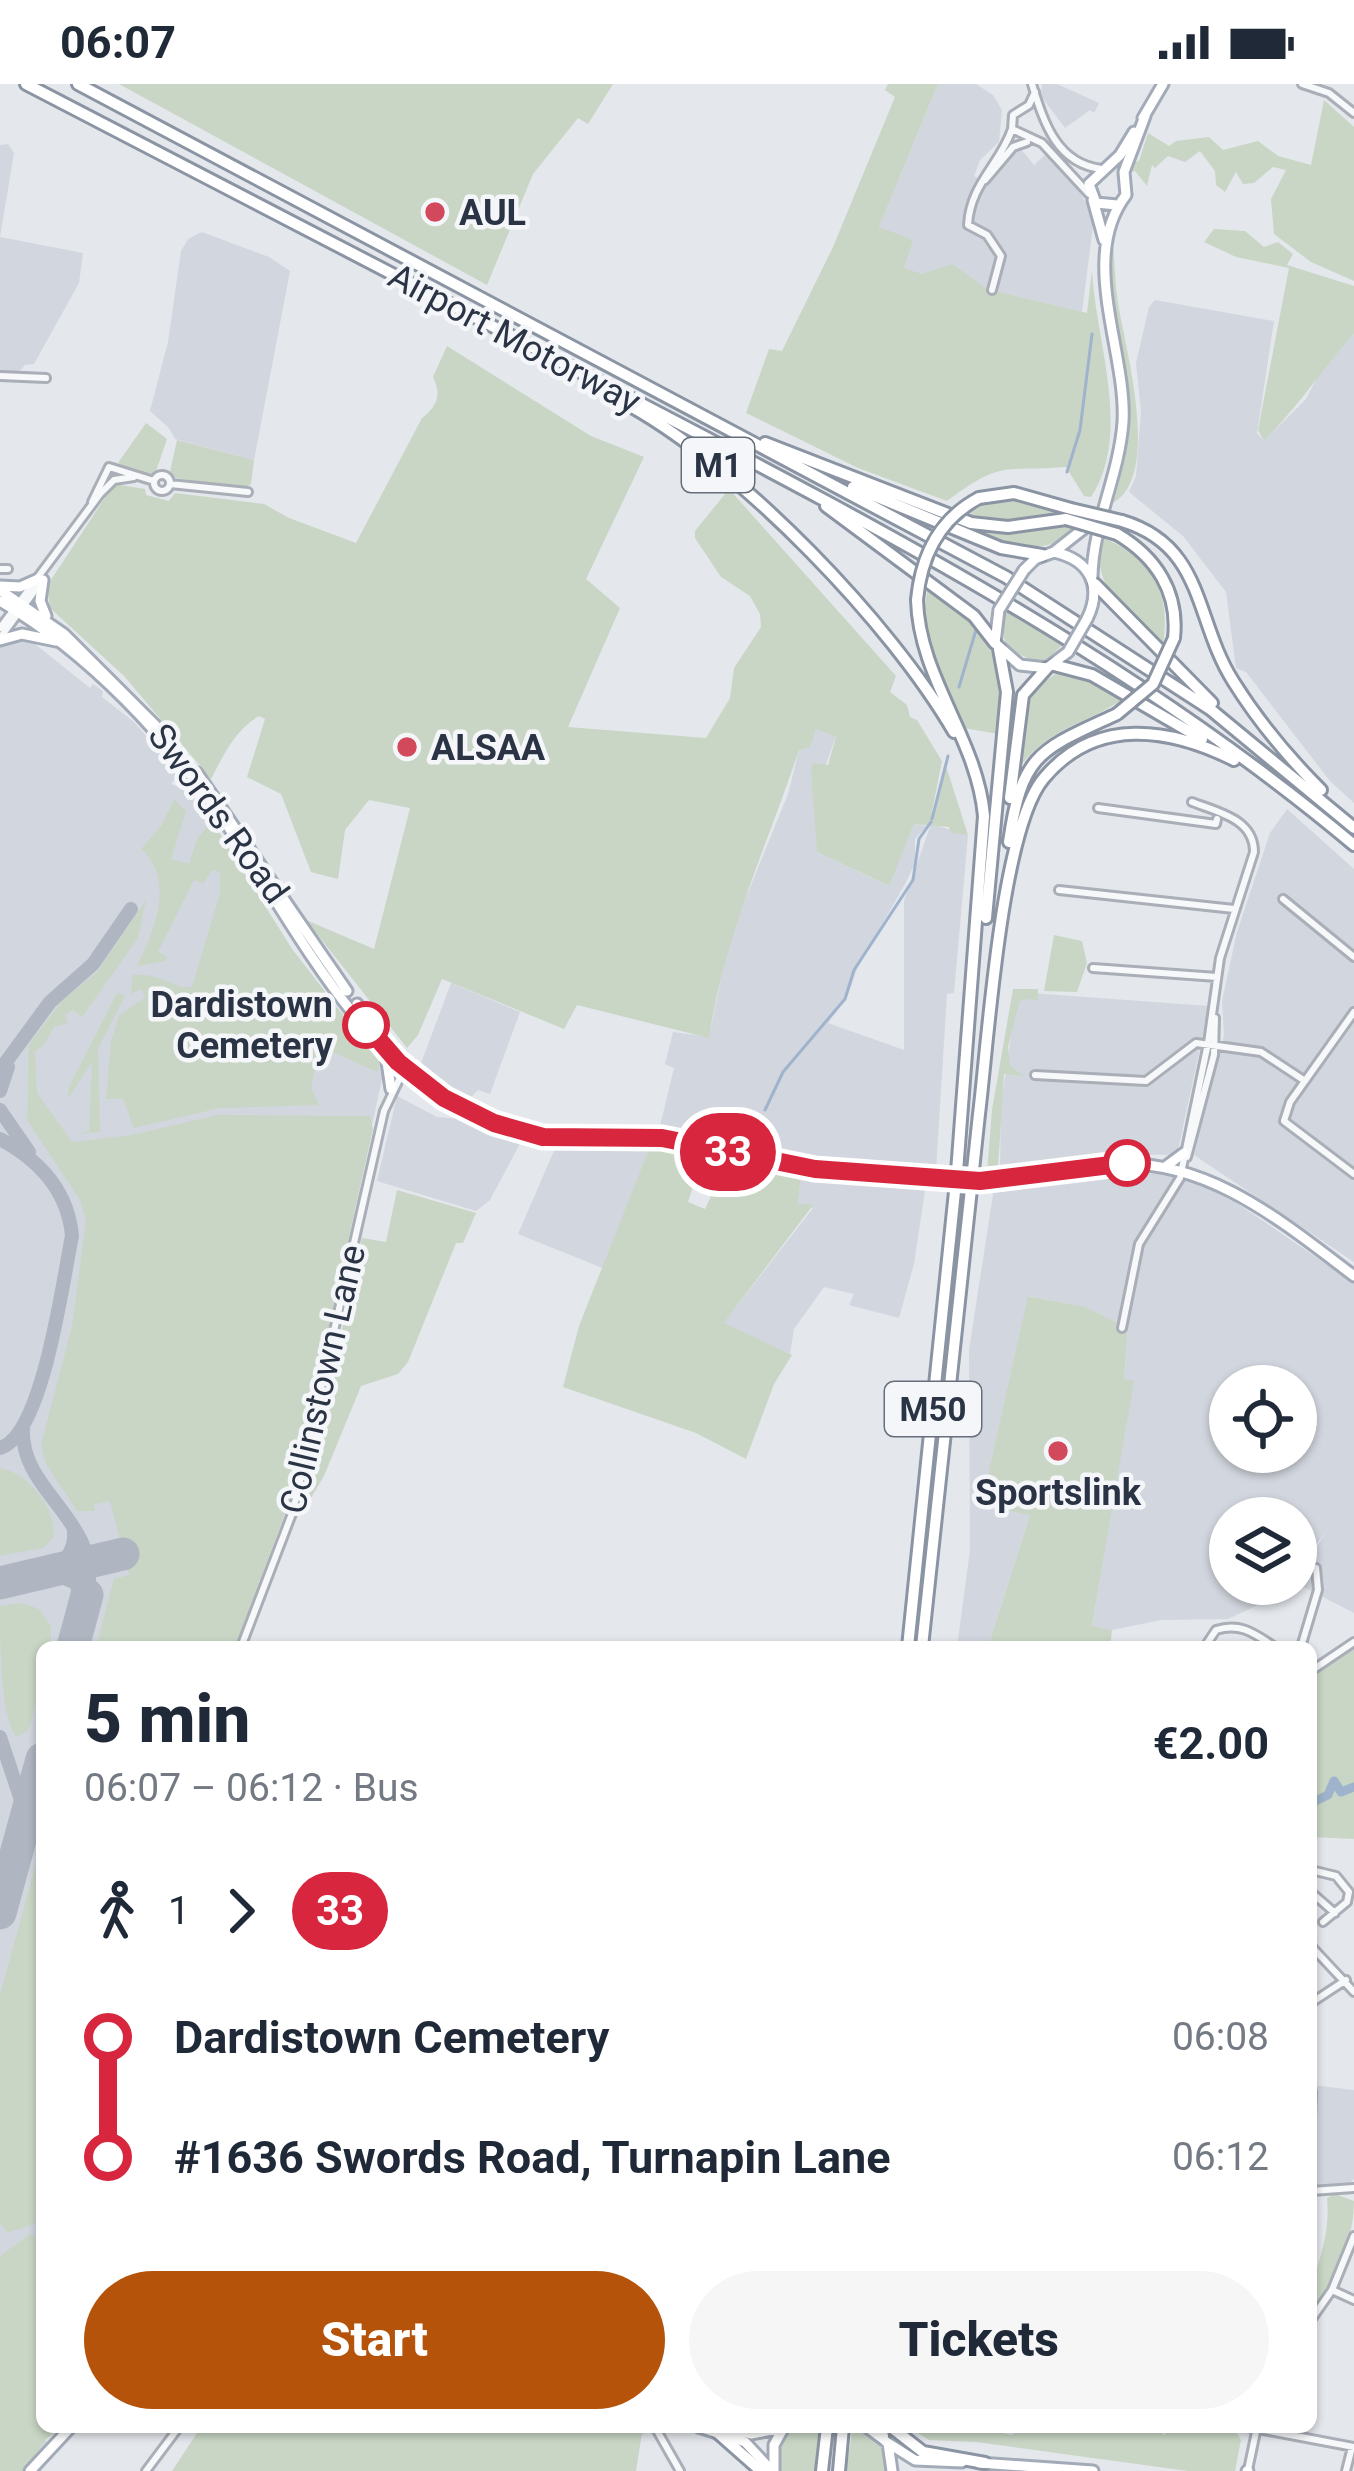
<!DOCTYPE html>
<meta charset="utf-8">
<style>
body{margin:0;font-family:Roboto,sans-serif;background:#f6f6f7;color:#1f2937;height:100vh;display:flex;flex-direction:column;font-size:45px;white-space:nowrap}
*{box-sizing:border-box;margin:0}
p{font-size:39px;color:#747a83}
.icon{flex:none;width:66px;height:66px;fill:none;stroke:currentColor;stroke-width:2;stroke-linecap:round;stroke-linejoin:round}
.map{position:relative;flex:1;overflow:hidden}
.sheet{position:absolute;left:36px;top:1557px;width:1281px;height:792px;display:flex;flex-direction:column;background:#fff;border-radius:18px;box-shadow:0 3px 9px #0004}
.sheet>*{flex:none}
.badge{padding:0 24px;border-radius:39px;font-size:42px;line-height:78px}
.buttons{position:absolute;left:1209px;top:1281px;display:grid;gap:24px}
.buttons a{display:grid;place-items:center;width:108px;height:108px;border-radius:50%;background:#fff;box-shadow:0 3px 9px #0004;font-size:60px}
.map>.badge{position:absolute;translate:-50% -50%;box-shadow:0 0 0 6px #fff}
.legs{display:flex;align-items:center;gap:18px;height:132px;padding:0 48px;font-size:39px}
.legs p{margin-inline-start:auto}
.overview{display:flex;align-items:center;justify-content:space-between;height:204px;padding:0 48px}
h1{font-size:66px;font-weight:800;line-height:90px}
.primary-button{display:flex;gap:24px;margin-top:auto;padding:24px 48px}
.primary-button a{flex:1;height:138px;border-radius:72px;background:#b45309;color:#fff;font-size:48px;font-weight:800;line-height:138px;text-align:center}
.primary-button a+a{background:#f6f6f7;color:#1f2937}
ul{padding:0 48px;list-style:none}
li{display:flex;align-items:center;gap:42px;height:120px;font-size:45px}
li i{display:grid;place-items:center;width:18px;height:100%;margin:0 15px;background:currentColor}
li i::after{content:'';width:30px;height:30px;margin:-15px;border:9px solid;border-radius:50%;background:#fff}
li p{margin-inline-start:auto}
li:first-child i{background:linear-gradient(#0000 50%,currentColor 0)}
li:last-child i{background:linear-gradient(currentColor 50%,#0000 0)}
.status{display:flex;justify-content:space-between;align-items:center;height:84px;padding:0 60px;background:#fff;direction:ltr}
.status svg{height:33px;fill:currentColor}
.map>svg:first-child{display:block}
</style>
<div class="status"><b>06:07</b><svg viewBox="0 0 49 12"><path d="M0 12V9h3v3zM5 12V6h3v6zM10 12V3h3v9zM15 12V0h3v12zM26 1h20v11H26zM47 4h2v5h-2z"/></svg></div>
<div class="map">
<svg width="1354" height="2387" viewBox="0 0 1354 2387">
<rect width="100%" height="100%" fill="#e4e7ec"/>
<!-- built -->
<path fill="#d2d6de" fill-rule="evenodd" d="M938,0H976L993,11L1002,26L999,58L980,76L974,92L989,100L1004,76L1021,65L1034,81L1045,71L1070,94L1087,120L1094,134L1082,228L987,205L953,180L922,191L903,184L879,143Z
M1042,0H1057L1099,19L1094,29L1090,26L1065,44L1041,12Z
M8,60L14,69L0,153L83,169L79,199L34,280L25,281L15,292L0,289V61Z
M202,148L269,173L290,187L254,376L175,355L169,344L150,327L168,258L181,167L188,155Z
M1155,216L1274,237L1257,349L1264,357L1306,315L1320,288L1354,250V719L1330,697L1246,588L1236,584L1226,508L1183,452L1129,408L1136,392L1141,328L1136,279L1149,223Z
M0,532L90,604L93,600L103,607L102,613L134,638L168,677L177,692L171,700L192,709L292,865L380,979L383,991L290,1416L235,1563H42V2343L47,2360L23,2384L0,2387Z
M816,645L836,652L825,683L817,768L888,802L914,740L927,742L915,755V779L906,798L857,885L848,911L828,939L904,966V817L931,740L968,751L954,909L947,910L936,1086L793,1076L659,1046L674,984L665,980L673,948L709,953L729,855L788,710L799,666Z
M1287,725L1354,785V1178L1194,1071L1224,951L1222,917L1237,848L1270,749Z
M451,899L520,928L490,1010L478,1006L469,1015L420,982Z
M1017,908L1209,922L1177,1071L1105,1070L1000,1086L1001,1022Z
M397,1012L437,1033L470,1036L523,1054L490,1116L476,1127L377,1097Z
M557,1060H651L605,1185L518,1150Z
M1114,1086L1169,1091L1219,1107L1354,1199V1529L1296,1499L1326,1447L1308,1472L1296,1473V1434H1230V1500H1268L1262,1519L1228,1535L1161,1536L1112,1546L1092,1543L1133,1298L1124,1296L1128,1244L1086,1223L1029,1212L982,1416L1030,1431L988,1563H957L970,1466L969,1266L994,1104ZM1230,1302H1296V1368H1230Z
M801,1091L926,1100L914,1180L899,1234L849,1221L854,1210L824,1203L794,1245L790,1270L723,1240L813,1124L798,1120Z
M1311,2001L1354,2006V2095L1347,2101L1311,2103Z"/>
<!-- green -->
<path fill="#c9d6c5" d="M119,0H613L588,40L578,34L533,90L487,201Z
M888,0H938L879,143L913,156L904,184L922,190L953,180L987,205L1087,229L1092,186C1095,255 1133,350 1091,413L1084,412L1066,383C1004,388 1003,375 947,417L858,384L746,329L769,265L782,267L833,163L895,13L885,6Z
M1324,16L1354,43V197L1311,178L1274,150L1271,115L1286,86L1273,83L1254,99L1243,100L1236,88L1225,108L1216,101L1215,87L1200,67L1185,78L1168,72L1155,84L1152,81L1147,102L1135,87L1128,88L1132,79L1139,77L1148,49L1169,62L1176,57L1209,53L1223,66L1258,57L1278,72L1311,81Z
M1214,145L1245,147L1264,163L1278,158L1293,170L1287,181L1354,202V250C1322,285 1298,323 1264,357L1258,346L1289,184L1236,173L1204,158Z
M1113,162C1115,181 1115,200 1118,219C1125,264 1162,391 1113,419C1143,333 1100,249 1113,162Z
M447,262L591,352L644,373L586,495L620,524L568,643L706,654L730,614L734,584L761,543L760,530L750,512L721,493L695,454V447L729,405L896,592L890,608L907,621L910,633L917,636L942,677L931,733L946,682L968,751L951,749L949,743L914,740L889,802L817,768L811,686L813,679L828,681L836,653L816,645L810,663L799,666C767,762 724,852 709,954L577,921L564,945L442,895L418,951L407,964L306,836L374,865L410,724L369,716L345,746L338,795L311,788L281,710L247,693L265,635L259,632C234,647 225,669 211,695L124,592L50,524L47,502L114,400L145,405L146,411L169,417L175,409L264,420L289,434L356,459L422,334C437,322 442,311 433,293Z
M146,339L167,355L155,390L134,388L118,379Z
M177,356L254,376L251,400L244,404L176,394L170,388Z
M1009,415L1072,431L1006,437L967,432L983,420Z
M1052,439L1082,445C1044,472 1013,465 972,446L1002,449Z
M1099,452C1156,475 1172,508 1162,568C1127,530 1093,508 1099,452Z
M928,503C989,549 1008,573 998,650L964,644L929,561L924,527Z
M1009,521L1066,557L1047,576L1036,578L1006,564L1001,538Z
M1060,587L1072,588L1125,614C1088,639 1046,645 1019,684L1032,606Z
M174,715L186,727L171,775L189,780L197,755L212,737L292,865L380,979L377,988L326,965L319,967L311,1004L319,1021L220,1024L134,1044L123,1015H106L111,958L119,931L146,913L141,905L131,910L132,891C163,888 170,905 192,903L220,809V788L212,786L203,800L194,796L158,868L167,873L165,877L137,882C154,849 176,795 141,765L162,741Z
M146,816L138,854L82,933L73,926L65,931L68,939L54,943L43,962L35,967L37,1009L72,1058L132,1051L218,1031L370,1032L373,1045L290,1416L235,1563H96L114,1495L129,1491L110,1417L94,1420L95,1427H77L46,1380L41,1361L72,1242L86,1137L80,1116L27,1036L29,960L63,916L97,888Z
M1054,851L1082,857L1087,879L1077,908L1044,907Z
M1013,905H1038V921L1037,916L1022,915L1019,919L1008,963L1010,982L1024,992L1004,990L998,1084L987,1088L992,1026Z
M117,909L125,912L98,965L100,1048L74,1050L89,1047L92,978L68,1015L69,1003Z
M651,1060L704,1069L688,1118L705,1125L729,1074L801,1091L798,1120L813,1121L724,1239L792,1271L774,1300L746,1375L696,1349L563,1303L579,1242Z
M397,1106L476,1129L463,1159H456L408,1278L398,1290L361,1302L324,1392L302,1429L362,1154L386,1158Z
M1028,1212L1086,1223L1128,1244L1124,1295L1134,1297L1092,1542L1112,1546L1110,1563H988L1030,1431L986,1422L982,1417Z
M0,1384C27,1388 59,1426 53,1454L43,1464L0,1472Z
M22,1519L39,1525L51,1542V1563H42V1597L28,1647L17,1653C0,1636 0,1553 0,1522Z
M1354,1560V1755L1311,1753V1591Z
M42,1758V2129L34,2140L7,2149L0,2139V1911Z
M1335,2110L1354,2117C1354,2156 1336,2197 1311,2228C1311,2181 1331,2165 1327,2114Z
M30,2150L35,2152L37,2171L42,2169V2343H61L45,2356L25,2387H0V2172Z
M201,2343H643L636,2387H172Z
M820,2343L816,2387H777L776,2368L791,2344Z
M853,2343C875,2351 887,2363 886,2387H846Z
M909,2343H972L1012,2351L1021,2343H1148L1165,2351L1167,2343L1235,2346L1241,2356L1235,2387H1188L976,2358L929,2356Z"/>
<g fill="none" stroke-linecap="round" stroke-linejoin="round">
<!-- stream -->
<path stroke="#9fb4cc" stroke-width="3" d="M1067,388L1080,346L1092,250
M959,603L976,546
M932,735L948,672
M765,1026L783,988L845,915L854,886L913,796L919,755L931,738"/>
<!-- river -->
<path stroke="#9fb4cc" stroke-width="9" d="M1311,1719L1328,1711L1334,1697L1341,1708L1354,1703"/>
<!-- taxiway -->
<path stroke="#b0b6c1" stroke-width="14" d="M0,986L50,918L93,880L131,825
M0,1007L8,983
M0,1026L29,1068
M0,1055C39,1076 68,1107 72,1152C63,1195 43,1352 0,1364
M23,1345C20,1409 104,1437 87,1511
M51,1488L76,1499L84,1524
M0,1498C32,1493 77,1488 74,1447
M0,1653L21,1716L19,1759"/>
<!-- runway -->
<path stroke="#b0b6c1" stroke-width="33" d="M0,1499L123,1470
M73,1563L87,1511
M0,1829L42,1675"/>
<defs>
<path id="minor" d="M1032,0C1044,39 1057,80 1102,85
M1302,0L1329,9L1354,29
M1035,8L1029,21L1013,31L1012,45L1042,59L1089,110
M985,96L1013,63L1027,58
M992,206L1001,172L987,151L968,141C970,100 1001,79 1012,45
M0,292L46,294
M154 399a8 8 0 1 1 16 0a8 8 0 1 1-16 0Z
M170,400L248,408
M92,418L109,383L154,397
M0,485H8
M0,544L100,410L114,396L134,393
M0,554L42,497
M1098,724L1216,740L1217,735
M1059,806L1234,825
M1283,815L1354,873
M1093,884L1217,893
M1354,928L1290,1018L1284,1037L1354,1090
M1035,991L1146,997L1196,959L1261,968L1305,997
M1187,1073L1214,971L1215,934
M1122,1244L1139,1160L1180,1094L1208,959L1220,874L1254,768C1254,735 1218,728 1192,718
M1206,1561L1216,1546C1241,1538 1255,1550 1275,1563
M241,1563L293,1427L384,1027L406,981
M1301,1563L1318,1506L1316,1484
M1311,1587L1354,1558
M1311,1786L1336,1792L1349,1808L1347,1818L1323,1838
M1311,1808L1335,1829
M1311,1862L1354,1908
M1311,1919L1346,1896
M1311,2034L1312,2008
M1311,2107L1354,2104
M1332,2206L1354,2216
M1311,2236L1332,2206L1354,2152
M1311,2240V2252
M655,2343L680,2387
M1248,2343L1354,2363
M1248,2386L1257,2343
M146,2387L179,2343
M1346,2387L1352,2363"/>
<path id="major" d="M1143,34L1163,0
M1093,116L1104,156
M1117,121L1096,119L1089,100L1120,71L1134,48
M1054,468L1092,438
M1024,486L1035,475L1054,468C1090,476 1103,502 1087,535
M1092,493C1093,439 1119,392 1123,338C1127,268 1078,174 1126,111L1124,88L1145,32
M43,496L40,517L46,532
M0,502L20,503L38,495
M0,506L64,550L167,653
M0,517C90,570 167,652 225,738C292,836 357,972 466,1027C541,1064 586,1045 662,1054C707,1060 751,1074 795,1082C846,1091 898,1091 949,1095
M999,526L995,559L1020,581L1047,584L1068,568
M0,556L22,550L56,557
M197,689L347,907
M357,920L406,981
M386,971L391,1005
M1165,1083L1184,1069
M980,1097C1024,1097 1065,1083 1109,1080C1206,1073 1280,1136 1354,1192
M699,2343L745,2358L772,2387
M722,2343L751,2350L783,2344
M867,2343L888,2359L892,2387
M888,2359L915,2376L962,2378
M979,2379L1093,2387
M30,2387L71,2343
M774,2387V2361L784,2343
M1247,2387H1248"/>
<path id="highway" d="M26,0C231,105 434,212 638,318C889,449 1136,578 1354,761
M78,0L1006,493L1210,625L1354,744
M632,323C743,386 890,538 954,648
M765,359L971,439L1008,443L1066,435
M853,403L1001,464L1042,471
M979,414L1014,409L1071,425
M826,422L974,532L995,559
M1122,437C1205,462 1194,535 1233,597C1258,637 1288,673 1321,706
M1117,450C1156,473 1179,508 1174,554
M1095,500L1212,619
M1054,581L1092,591L1202,655
M1010,714L1023,611L1047,584
M1009,758C1022,668 1040,666 1117,630
M986,834L1007,608L999,565
M908,1563L957,1088L984,732C977,654 919,594 917,516
M922,1563C941,1385 960,1208 979,1030C988,958 1001,744 1044,694C1096,632 1170,644 1234,676
M880,2343L883,2352
M891,2343L923,2368L985,2379
M718,2349L761,2387
M822,2387L827,2343
M839,2387L843,2343"/>
</defs>
<!-- minor casing -->
<use href="#minor" stroke="#a9aeb7" stroke-width="12"/>
<!-- major casing -->
<use href="#major" stroke="#a3abb8" stroke-width="15"/>
<!-- highway casing -->
<use href="#highway" stroke="#8b94a3" stroke-width="16"/>
<!-- minor -->
<use href="#minor" stroke="#f7f8fa" stroke-width="6"/>
<!-- major -->
<use href="#major" stroke="#fff" stroke-width="9"/>
<!-- highway -->
<use href="#highway" stroke="#fff" stroke-width="10"/>
<defs>
<path id="major-bridge" d="M999,526L1024,486
M1068,568L1087,535"/>
<path id="highway-bridge" d="M1071,425L1122,437
M1066,435L1117,450
M917,516C921,473 939,435 979,414
M1117,630L1153,600L1174,554"/>
</defs>
<!-- major-bridge casing -->
<use href="#major-bridge" stroke="#a3abb8" stroke-width="15" stroke-linecap="butt"/>
<!-- highway-bridge casing -->
<use href="#highway-bridge" stroke="#8b94a3" stroke-width="16" stroke-linecap="butt"/>
<!-- major-bridge -->
<use href="#major-bridge" stroke="#fff" stroke-width="9"/>
<!-- highway-bridge -->
<use href="#highway-bridge" stroke="#fff" stroke-width="10"/>
</g>
<g fill="none" stroke-linecap="round" stroke-linejoin="round">
<defs>
<path id="line-1" d="M366,941L398,978L444,1014L494,1039L543,1053L662,1054L815,1085L980,1097L1127,1079"/>
</defs>
<!-- line-1 casing -->
<use href="#line-1" stroke="#fff" stroke-width="27"/>
<!-- line-1 -->
<use href="#line-1" stroke="#d7263d" stroke-width="18"/>
</g>
<!-- markers -->
<g fill="#d1495b" stroke="#f4f6f9" stroke-width="4.5">
<circle cx="435" cy="128" r="12"/>
<circle cx="407" cy="663" r="12"/>
<circle cx="1058" cy="1367" r="12"/>
</g>
<g fill="#fff" stroke="#d7263d" stroke-width="6">
<circle cx="366" cy="941" r="21"/>
<circle cx="1127" cy="1079" r="21"/>
</g>
<g text-anchor="middle" stroke-width="9" stroke-linejoin="round" paint-order="stroke">
<!-- shield labels -->
<g fill="#f4f6f9" stroke="#676e7b" stroke-width="3">
<rect x="682" y="354" width="72" height="54" rx="9"/>
<rect x="885" y="1298" width="96" height="54" rx="9"/>
</g>
<g font-size="33" font-weight="bold" fill="#2b3445">
<text x="718" y="393">M1</text>
<text x="933" y="1337">M50</text>
</g>
<!-- poi labels -->
<g font-size="36" font-weight="bold" fill="#2b3445" stroke="#f4f6f9" text-anchor="start">
<text x="459" y="141">AUL</text>
<text x="431" y="676">ALSAA</text>
<text x="1058" y="1421" text-anchor="middle">Sportslink</text>
</g>
<!-- street labels -->
<g font-size="36" fill="#2b3445" stroke="#f4f6f9">
<text transform="translate(515 254) rotate(28)" y="13">Airport Motorway</text>
<text transform="translate(219 729) rotate(54)" y="13">Swords Road</text>
<text transform="translate(322 1295) rotate(-77)" y="13">Collinstown Lane</text>
</g>
<!-- stop labels -->
<g font-size="36" font-weight="bold" fill="#2b3445" stroke="#f4f6f9" text-anchor="end">
<text x="333" y="933">Dardistown<tspan x="333" dy="41">Cemetery</tspan></text>
</g>
</g>
</svg>
<div class="buttons">
<a><svg class="icon" aria-label="locate" viewBox="0 0 24 24"><circle cx="12" cy="12" r="6"/><path d="M12 2v4M12 18v4M2 12h4M18 12h4"/></svg></a>
<a><svg class="icon" aria-label="layers" viewBox="0 0 24 24"><path d="M12 4l9 5-9 5-9-5zM3 14l9 5 9-5"/></svg></a>
</div>
<b class="badge" style="left:728px;top:1068px;background:#d7263d;color:#fff">33</b>
<section class="sheet">
<div class="overview"><div><h1>5 min</h1><p>06:07 – 06:12 · Bus</p></div><b>€2.00</b></div>
<div class="legs"><svg class="icon" aria-label="walk" viewBox="0 0 24 24"><circle cx="13" cy="4" r="2"/><path d="M13 8l-2 6 4 7M11 14l-3 7M7 12l3-4h3l4 4"/></svg>1<svg class="icon" aria-label="forward" viewBox="0 0 24 24"><path d="M9 5l7 7-7 7"/></svg><b class="badge" style="background:#d7263d;color:#fff">33</b></div>
<ul>
<li><i style="color:#d7263d"></i><b>Dardistown Cemetery</b><p>06:08</p></li>
<li><i style="color:#d7263d"></i><b>#1636 Swords Road, Turnapin Lane</b><p>06:12</p></li>
</ul>
<div class="primary-button"><a>Start</a><a>Tickets</a></div>
</section>
</div>
